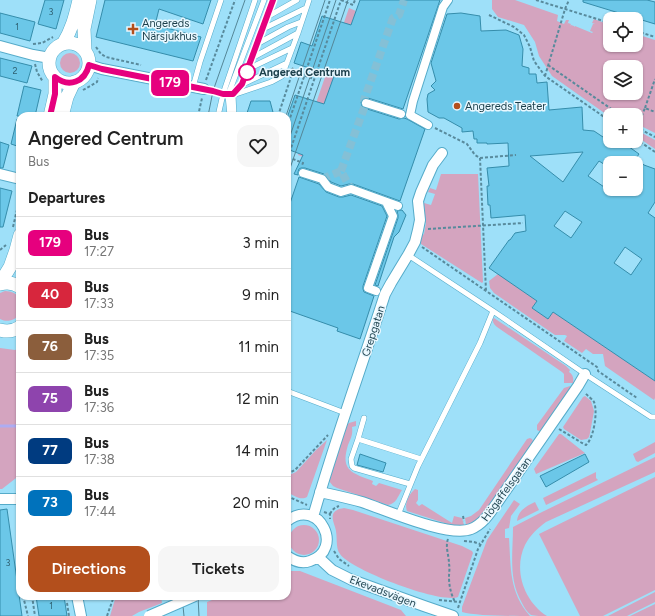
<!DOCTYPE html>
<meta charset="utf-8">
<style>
body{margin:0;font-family:Figtree,sans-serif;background:#f6f6f6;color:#222;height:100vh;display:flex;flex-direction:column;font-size:15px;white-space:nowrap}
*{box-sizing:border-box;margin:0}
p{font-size:13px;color:#767676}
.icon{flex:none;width:22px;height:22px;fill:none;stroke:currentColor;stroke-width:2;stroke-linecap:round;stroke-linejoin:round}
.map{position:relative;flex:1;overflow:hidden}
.side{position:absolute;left:16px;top:112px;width:275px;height:488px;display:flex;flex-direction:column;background:#fff;border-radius:12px;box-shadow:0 1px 3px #0004}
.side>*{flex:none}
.badge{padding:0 8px;border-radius:6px;font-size:14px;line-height:26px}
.controls{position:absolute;left:603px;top:12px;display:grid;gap:8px}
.controls a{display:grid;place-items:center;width:40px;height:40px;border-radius:8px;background:#fff;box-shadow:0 1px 3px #0004;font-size:20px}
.map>.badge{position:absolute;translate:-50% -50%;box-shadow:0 0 0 2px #fff}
h2{padding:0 12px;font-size:15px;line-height:36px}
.round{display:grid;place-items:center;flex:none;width:42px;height:42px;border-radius:12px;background:#f6f6f6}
.head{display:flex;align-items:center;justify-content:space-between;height:68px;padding:0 12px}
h1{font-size:19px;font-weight:600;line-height:30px}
.button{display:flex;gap:8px;margin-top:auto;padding:8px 12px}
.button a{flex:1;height:46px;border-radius:12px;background:#b34f1c;color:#fff;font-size:16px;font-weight:600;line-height:46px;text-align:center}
.button a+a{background:#f6f6f6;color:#222}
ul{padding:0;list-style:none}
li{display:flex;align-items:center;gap:12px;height:52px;padding:0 12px;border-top:1px solid #e0e0e0}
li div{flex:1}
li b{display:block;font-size:15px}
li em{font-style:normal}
li .badge{min-width:44px;font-weight:700;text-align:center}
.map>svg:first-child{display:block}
</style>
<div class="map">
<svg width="655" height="616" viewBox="0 0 655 616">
<rect width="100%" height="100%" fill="#9ee0f9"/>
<!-- green -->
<path fill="#d4a4bf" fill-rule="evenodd" d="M492,0H515L558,15L557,21L564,24L566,20H569L567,25L568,23L571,24L570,26L571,25L574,26V27L575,26L592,33L593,32L590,31L593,24H595L592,23L594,19L610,25V45H636V34L655,40V133L637,124H636V115H610V117L552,76L539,56L535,42L524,25L498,17L492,9ZM610,67H636V93H610Z
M349,8L356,11L306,158L298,155Z
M60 63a10 10 0 1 1 20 0a10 10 0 1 1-20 0Z
M642,133L655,140V149L636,136L637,133Z
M441,174H478L483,282L482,283L421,244C420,240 421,236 424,234L426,223L425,222L424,203L431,205L435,194L428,192L430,188L436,190Z
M498,274L537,301L532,308L548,319L553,312L655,381V398L654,400L605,366L603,354H593L586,349L582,353L564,341L567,336L565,335H555L494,293L490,288L489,281Z
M5,291C21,292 21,301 20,314C15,320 8,323 0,319V293Z
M494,318L566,366L570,370L569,372C573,374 574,379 573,383H564V374L562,372L497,327C495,325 492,323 493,319Z
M0,348L15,350L20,348V475L2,489H0Z
M570,386L571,387L541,432L537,430V425L564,388Z
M585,396L591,401L594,411L590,433L589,437L587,439L581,440L564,429L563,427L583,397Z
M356,421V426L352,427C353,435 351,438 348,445C340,471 352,473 373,481L372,484L376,486L379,483L402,490C398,496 396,504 388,505L337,488L333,486L329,481L330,477L347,425L349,423Z
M559,434H561L585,453L536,474L534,469Z
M530,438L532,439L533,441V443L486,512C480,518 474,522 466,525L465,518L471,516L479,510L527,439Z
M327,440L307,497C301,501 293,495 287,492V476L296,472L316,450Z
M655,442V453L638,462L636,461L633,454Z
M655,457V472L546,522C538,528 530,535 525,545C513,570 524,601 547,616C542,616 535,616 531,615C527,612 524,607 522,603C508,579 513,553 513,527L540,513Z
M596,472V478L598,480L546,505L543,498Z
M655,477V590L603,616H580L539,534Z
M415,489L418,490V500L416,503L419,506L422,504L452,523L454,516L462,518L464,525L454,526L407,511C404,504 409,494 415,489Z
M514,500L520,504L511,516L509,528L505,529V538H509C511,568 509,592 530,616C514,616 475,616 462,612V607L487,540Z
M535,502L539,510L517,521C518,511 526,506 535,502Z
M344,508L353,510L462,546L472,551L473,553L458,597C440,604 351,570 340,554C335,548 338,535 335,527C331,516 331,510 344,508Z
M289 540a15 15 0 1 1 30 0a15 15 0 1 1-30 0Z
M287,571H300L401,610L406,616H207V602L222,596H287Z
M655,592V602L627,616H608Z
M116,596H161L162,603L139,612L132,616H110Z
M655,604V616H630Z"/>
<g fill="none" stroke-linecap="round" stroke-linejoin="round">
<!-- stream -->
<path stroke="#adacf2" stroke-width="3" d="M0,426H20"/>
</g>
<!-- building -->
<path fill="#6bc7e8" stroke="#358dab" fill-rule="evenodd" d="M45,0H64L56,29L38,24Z
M105,0H211L203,24L159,9L155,25L201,37L193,61L96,37Z
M360,0H440L403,109L368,98L363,99L361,102L362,106L364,108L399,119L404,118L407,119L425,129L400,201L353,184H349L341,186L331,182L324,174L305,168H301L299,169L298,172V175L294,174L303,155L287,149V118L295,95L324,104L334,76L294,63L301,42L312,46L322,16L351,25Z
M583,0H647L655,2V24L583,2Z
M0,13L35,22L30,41L0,33Z
M461,13L480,16L481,31L506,30L519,35L523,49L522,66L529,68V74H536L537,83L547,82L549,110L582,107L583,130L594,131L609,141H621L639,154L633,163H610V168L599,161L588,176L607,189H636V159L644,165L655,169V202L648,213L655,218V381L553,312L548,319L532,308L537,301L489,268L509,240H510L515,233L526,231L525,215L491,218L490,205H488L487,186H489L487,168L509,166L508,143L487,144V143H477V139H474L473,131L462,132V128L444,118H439L428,112L427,99L428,94L435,90L431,86L436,81L431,63L447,14ZM583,152L563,182L530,156ZM565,211L582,222L571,238L554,226ZM625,247L642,259L631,275L614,263Z
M0,58L32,66L27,83L0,76Z
M24,86L41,90L35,116H17Z
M251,101H270L274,116H246Z
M17,119H20V147L11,144Z
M0,142L9,145L3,168H0Z
M299,177L319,184L326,192L339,197H343L351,195L382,206L387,216L363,286V289L364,292L374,296L360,339L337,331L338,328L287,310V212Z
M0,188L12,191L3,227H0Z
M402,210L406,215L399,232L394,237L378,286L375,285L398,218V215L397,211Z
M360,454L386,463L383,472L357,465Z
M585,454L589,462L546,487L540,476Z
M7,509L22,616H0V510Z
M36,596H64L67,616H39Z"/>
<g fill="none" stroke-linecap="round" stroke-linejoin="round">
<!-- pedestrian-tunnel -->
<path stroke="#84c0d6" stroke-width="8" stroke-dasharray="8 4" stroke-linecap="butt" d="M341,171L366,103L364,100L393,18L399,15L404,0
M322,179L341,171L351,189"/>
<defs>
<path id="service" d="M267,17L297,0
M263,29L306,8
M257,44L288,27L301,22
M252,58L298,33
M248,69L292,48
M243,84L287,63
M193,87L200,62L221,0
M204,89L213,91L223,94L233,95L271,82L282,76L298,33L309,0
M218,116L223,94L255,0
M230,116L228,95L264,0
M234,116L233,95L243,84L273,0
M493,311L585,374L651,417H655
M287,391L345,413
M358,439L364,418
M410,484L354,468L352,466L351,459L358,439L421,459
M398,515L418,466L480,343L493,311L408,255"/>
<path id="pedestrian" d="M366,103L401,114
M428,125L410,115L413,101L443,7L448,0
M303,173L322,179L328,187L341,192L351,189L398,206
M376,291L368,288L393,216L386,202"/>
<path id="minor" d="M0,46L33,55L50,58
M89,65L102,69L204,89
M0,174L20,179
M320,492C334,495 348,498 362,502C386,510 449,538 471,529C483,524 490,513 497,503L578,386L585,374
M0,499H20
M313,517C334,442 361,369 385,294L391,283L408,255L415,242L418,230L420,220L418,201L421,192L433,165L442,153
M287,521C319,496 345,550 310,561C302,564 294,561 287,556
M318,557L332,570L352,580L424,606L453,616
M77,596L81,616"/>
<path id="tertiary" d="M49 63a20 20 0 1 1 40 0a20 20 0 1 1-40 0Z
M63,44C72,29 75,17 79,0
M85,51L84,29L90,0
M50,116L55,94V77
M62,116L67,97L74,82
M0,283L10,267L16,250L20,235
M0,284C7,282 14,283 20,287
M0,330C7,332 14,331 20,327"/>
</defs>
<!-- service casing -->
<use href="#service" stroke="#55abc9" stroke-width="6"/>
<!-- pedestrian casing -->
<use href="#pedestrian" stroke="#55abc9" stroke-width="10"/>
<!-- minor casing -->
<use href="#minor" stroke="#55abc9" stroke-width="12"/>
<!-- tertiary casing -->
<use href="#tertiary" stroke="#55abc9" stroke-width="14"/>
<!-- path -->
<path stroke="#588a9c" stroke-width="2" stroke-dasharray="3 2" stroke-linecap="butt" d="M341,0L353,5L355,0
M536,0L610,23
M489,15L514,27L524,35L530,47L534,61L545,76L610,121
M636,31L655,37
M33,44L42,43L53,37
M96,47L101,54L106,57L141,65
M35,64L37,72L43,82
M548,65L620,115
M292,68L297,73L314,79
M545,76L565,9L569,0
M206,80L235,0
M83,90L97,82L98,78
M645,108L655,79
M198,113L211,116
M198,116L202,98
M278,116L291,77
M287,127L330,0
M636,127L655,137
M435,128L467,144L475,155L480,158L486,291
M636,130L645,108L655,112
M636,139L655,152
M288,157L341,0
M288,157L303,163L302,165
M480,158L516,155
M13,227L20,197
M428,229L523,223
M422,247L597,367L598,369V371L637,398
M0,250L6,245
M559,429L582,443L586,445C594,438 598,411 594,402C592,399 588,396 585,393
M287,474L295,470L328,435
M287,496L307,505
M324,512L330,514V519
M330,514C332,510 334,508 339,506
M463,516L464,521
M448,539C445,547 449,555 449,564C450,568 449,573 449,577C449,586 451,594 455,602
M464,541L474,542L480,544
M334,551L339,559L349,566
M23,596L28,616
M32,596L35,616
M439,600L460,602
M67,603L69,616
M458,608L478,549L490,529
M107,616L114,596"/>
<!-- service -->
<use href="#service" stroke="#fff" stroke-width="5"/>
<!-- pedestrian -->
<use href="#pedestrian" stroke="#fff" stroke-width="8"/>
<!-- minor -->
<use href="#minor" stroke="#fff" stroke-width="10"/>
<!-- tertiary -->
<use href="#tertiary" stroke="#fff" stroke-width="13"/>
<!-- tram -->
<path stroke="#548697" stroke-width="1" d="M208,116L213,91L245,0
M286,116L325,0
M287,145L336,0
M287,177L348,0
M182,596L184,616
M198,596L199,616"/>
<defs>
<path id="minor-bridge" d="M149,616L195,596"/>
</defs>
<!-- minor-bridge casing -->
<use href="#minor-bridge" stroke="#55abc9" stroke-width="12" stroke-linecap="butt"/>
<!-- minor-bridge -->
<use href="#minor-bridge" stroke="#fff" stroke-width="10"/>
</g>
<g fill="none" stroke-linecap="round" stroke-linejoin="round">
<defs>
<path id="line" d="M50,116L55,94V77C69,88 85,82 89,65L102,69L213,91L223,94H233L242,84L273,0"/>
</defs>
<!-- line casing -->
<use href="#line" stroke="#fff" stroke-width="9"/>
<!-- line -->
<use href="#line" stroke="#e6007e" stroke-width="6"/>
</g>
<!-- markers -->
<g fill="#b34f1c" stroke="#e9f8ff" stroke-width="1.5">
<path d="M131 23h4v4h4v4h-4v4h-4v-4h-4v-4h4z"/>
<circle cx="457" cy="106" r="4"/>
</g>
<circle fill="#fff" stroke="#e6007e" stroke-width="2" cx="247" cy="72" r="8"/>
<g text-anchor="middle" stroke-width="3" stroke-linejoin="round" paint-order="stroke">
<!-- number labels -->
<g font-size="9" fill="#2f6172">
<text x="51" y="15">3</text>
<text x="17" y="30">1</text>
<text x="15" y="74">2</text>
<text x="8" y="566">3</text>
<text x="51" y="609">1</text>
</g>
<!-- poi labels -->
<g font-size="11" fill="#1b3f4b" stroke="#e9f8ff" text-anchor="start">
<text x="142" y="27">Angereds<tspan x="142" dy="13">Närsjukhus</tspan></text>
<text x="465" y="110">Angereds Teater</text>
</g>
<!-- stop labels -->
<g font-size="11" font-weight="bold" fill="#1b3f4b" stroke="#e9f8ff" text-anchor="start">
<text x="259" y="76">Angered Centrum</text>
</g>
<!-- street labels -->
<g font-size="11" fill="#1b3f4b" stroke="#e9f8ff">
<text transform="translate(373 331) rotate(-72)" y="4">Grepgatan</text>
<text transform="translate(506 489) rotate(-54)" y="4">Högaffelsgatan</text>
<text transform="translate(383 591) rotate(21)" y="4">Ekevadsvägen</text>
</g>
</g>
</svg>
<div class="controls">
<a><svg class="icon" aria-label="locate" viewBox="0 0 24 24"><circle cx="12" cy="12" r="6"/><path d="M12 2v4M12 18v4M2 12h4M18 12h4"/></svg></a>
<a><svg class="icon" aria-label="layers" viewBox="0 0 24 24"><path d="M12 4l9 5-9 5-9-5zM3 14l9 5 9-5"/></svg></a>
<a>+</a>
<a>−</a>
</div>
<b class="badge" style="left:170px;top:83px;background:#e6007e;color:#fff">179</b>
<section class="side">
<div class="head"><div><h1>Angered Centrum</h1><p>Bus</p></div><a class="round"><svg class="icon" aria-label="heart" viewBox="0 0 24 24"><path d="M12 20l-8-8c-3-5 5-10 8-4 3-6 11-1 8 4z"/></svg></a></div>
<h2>Departures</h2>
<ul>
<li><span class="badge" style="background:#e6007e;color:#fff">179</span><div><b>Bus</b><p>17:27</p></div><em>3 min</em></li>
<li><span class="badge" style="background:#d7263d;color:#fff">40</span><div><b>Bus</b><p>17:33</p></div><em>9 min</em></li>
<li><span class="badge" style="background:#8b5e3c;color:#fff">76</span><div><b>Bus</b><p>17:35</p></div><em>11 min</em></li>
<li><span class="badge" style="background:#8e44ad;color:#fff">75</span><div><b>Bus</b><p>17:36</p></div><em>12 min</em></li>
<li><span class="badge" style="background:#003b80;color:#fff">77</span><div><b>Bus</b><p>17:38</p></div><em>14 min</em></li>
<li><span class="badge" style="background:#0072bc;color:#fff">73</span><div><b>Bus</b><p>17:44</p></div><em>20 min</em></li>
</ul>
<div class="button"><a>Directions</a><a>Tickets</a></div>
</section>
</div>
